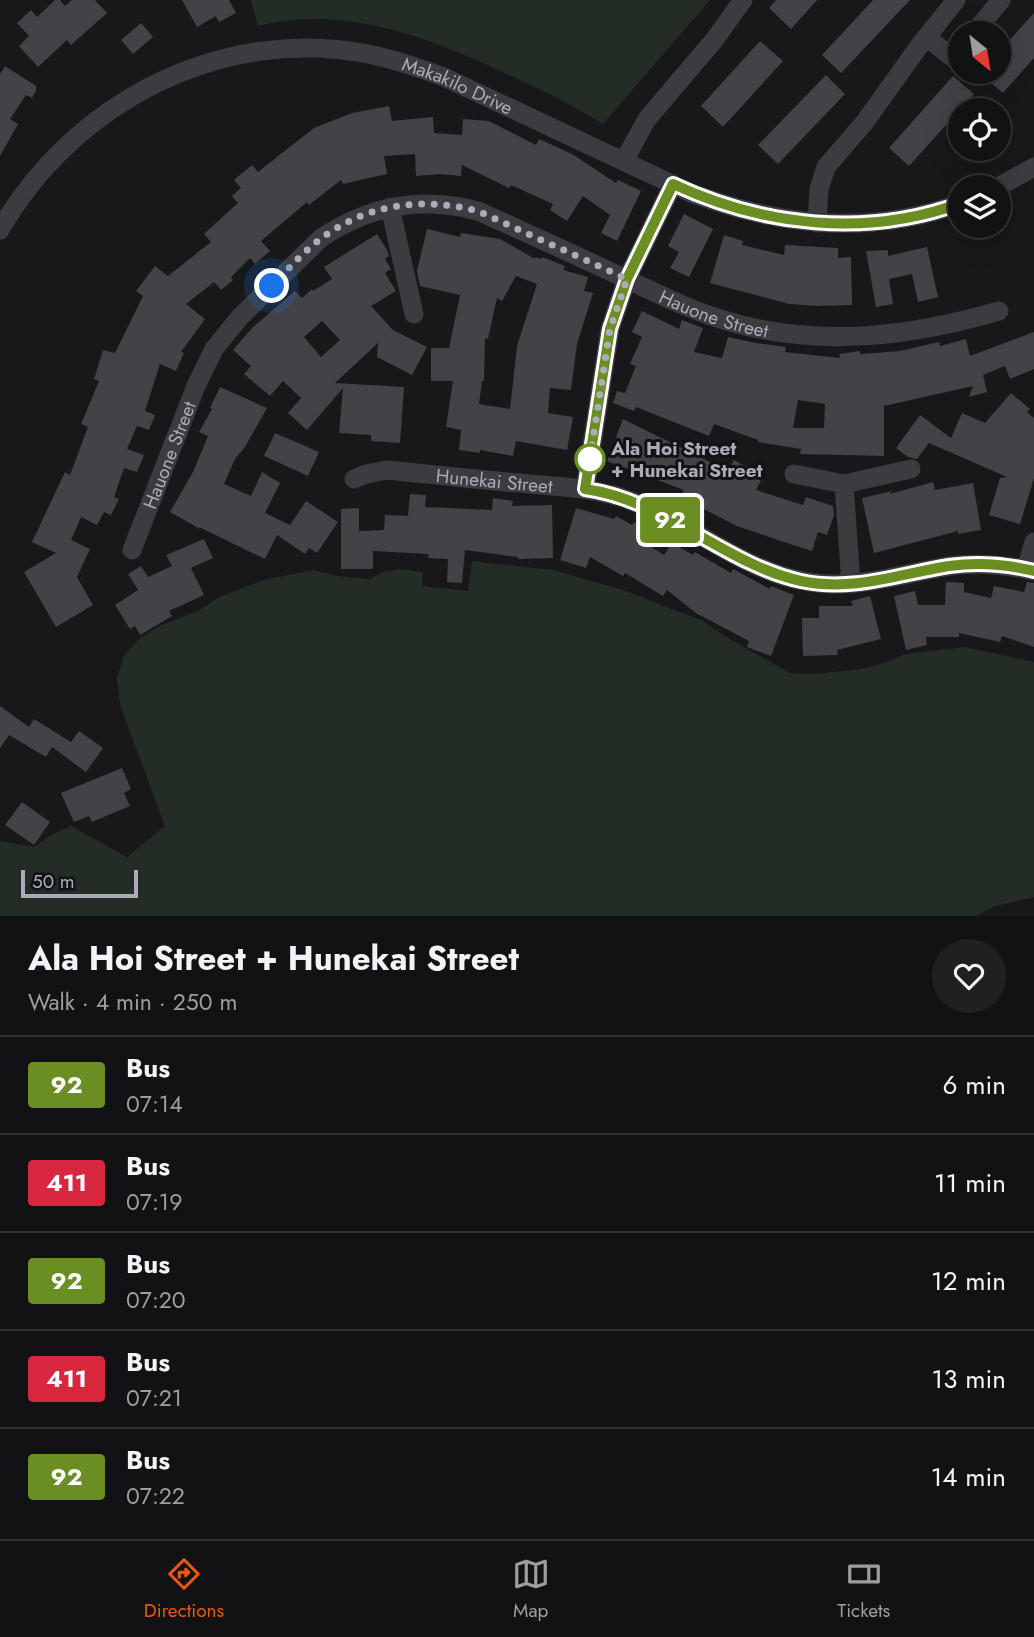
<!DOCTYPE html>
<meta charset="utf-8">
<style>
body{margin:0;font-family:Jost,sans-serif;background:#1f2022;color:#f1f3f6;height:100vh;display:flex;flex-direction:column;font-size:26px;white-space:nowrap}
*{box-sizing:border-box;margin:0}
p{font-size:23px;color:#9c9ea0}
.icon{flex:none;width:38px;height:38px;fill:none;stroke:currentColor;stroke-width:2;stroke-linecap:round;stroke-linejoin:round}
.map{position:relative;height:916px;overflow:hidden}
.details{display:flex;flex-direction:column;background:#121214;flex:1}
.details>*{flex:none}
.badge{padding:0 14px;border-radius:5px;font-size:24px;line-height:46px}
.needle{width:46px;rotate:150deg}
.fabs{position:absolute;left:948px;top:21px;display:grid;gap:14px}
.fabs a{display:grid;place-items:center;width:63px;height:63px;border-radius:50%;background:#121214;box-shadow:0 7px 28px #0002,0 0 0 2px #313234;font-size:35px}
.scale{position:absolute;left:21px;bottom:18px;width:117px;box-sizing:border-box;padding-left:7px;border:4px solid #abacb8;border-top:0;font-size:19px;line-height:24px;white-space:nowrap;color:#abacb8;-webkit-text-stroke:5px #131315;paint-order:stroke}
.you{position:absolute;width:35px;height:35px;margin:-18px;border:5px solid #fff;border-radius:50%;background:#1a73e8;box-shadow:0 0 0 10px #1a73e833}
.map>.badge{position:absolute;translate:-50% -50%;box-shadow:0 0 0 4px #fff}
.round{display:grid;place-items:center;flex:none;width:74px;height:74px;border-radius:37px;background:#1f2022}
.headline{display:flex;align-items:center;justify-content:space-between;height:119px;padding:0 28px}
h1{font-size:33px;font-weight:700;line-height:52px}
ul{padding:0;list-style:none}
li{display:flex;align-items:center;gap:21px;height:98px;padding:0 28px;border-top:2px solid #313234}
li div{flex:1}
li b{display:block;font-size:26px}
li em{font-style:normal}
li .badge{min-width:77px;font-weight:700;text-align:center}
.tab-bar{display:flex;justify-content:space-around;align-items:center;height:98px;border-top:2px solid #313234;background:#121214;font-size:19px;color:#9c9ea0}
.tab-bar a{display:grid;justify-items:center;gap:4px}
.tab-bar .active{color:#ea580c}
.map>svg:first-child{display:block}
</style>
<div class="map">
<svg width="1034" height="916" viewBox="0 0 1034 916">
<rect width="100%" height="100%" fill="#18181a"/>
<!-- green -->
<path fill="#242c26" d="M251,0H710L603,124C573,105 541,90 509,75C431,38 345,4 258,26Z
M472,561L553,570L623,590L703,621L728,638L790,673L813,674L862,669L884,663L906,654L965,647L1034,662V897L995,906L976,916H0V841L34,847L53,834L71,826L127,857L165,826L120,705L117,678L124,656L139,639L159,626L200,610L219,597L264,580L313,570L338,576L371,579C386,567 404,569 423,572L422,586L468,591Z"/>
<!-- building -->
<path fill="#424247" fill-rule="evenodd" d="M55,0H60L65,6L72,0H95L107,13L71,45L67,40L38,67L19,46L29,36L17,23L31,10L37,17Z
M182,0H229L236,13L219,22L216,16L197,27Z
M776,0H817L791,29L769,8Z
M873,0H910L841,73L822,55Z
M1034,13V58L1003,93L978,72H999V52Z
M141,23L153,37L133,54L121,40Z
M760,41L783,61L723,127L701,106Z
M5,66L36,86V91L32,98L26,95L10,119L18,124L0,156V74Z
M826,75L845,94L778,164L758,145Z
M953,76L974,94L909,166L889,148Z
M389,106L392,121L433,117L434,133L462,135L463,119L489,121L536,145L539,139L572,154L616,183L618,180L641,191L617,241L601,233L610,215L583,196L567,221L550,210L553,204L511,185L509,188L462,165L461,176L440,174L416,176L415,154L384,156L387,174L343,184L341,180L309,205L307,202L261,241L270,251L255,264L250,258L231,277L233,280L221,290L214,282L186,304L205,319L181,352L184,353L176,371L160,364L145,411L155,415L149,430L137,426L127,449L144,455L137,472L124,468L114,497L119,499L111,515L104,512L97,525L81,517L71,540L90,549L77,577L93,605L56,627L24,572L56,553L32,542L65,472L70,475L88,427L81,424L99,381L94,379L103,350L115,353L143,296L136,291L155,266L168,276L211,242L204,234L238,203L232,196L241,188L234,180L252,165L258,172L314,128L352,113Z
M684,214L713,229L689,277L670,268L679,252L668,246Z
M427,229L460,237L461,233L500,239L535,259V257L541,259L542,257L565,266L563,270L588,277L584,291L593,293L577,344L571,390L550,388L548,413L573,417L567,450L516,441L513,456L480,450V453L459,450L461,430L446,427L453,381H431V348H449L460,295L420,286L417,271ZM516,276L537,284L517,346L510,409L479,404L482,381H484L485,338L488,339L497,298L502,301Z
M377,234L387,250L389,256L385,259L391,269L385,273L396,291L371,306L393,330L427,347L412,375L377,357L378,343L335,383L404,387L400,443L371,441V435L339,433L343,388L307,430L288,413L301,398L283,381L270,396L244,374L251,366L233,350L253,327L295,291L302,298L312,289L313,291L332,279L324,267ZM322,321L340,340L321,357L304,337Z
M724,235L743,241L742,245L784,255L785,245L838,248V258L851,257L852,305L817,306L789,304L710,283Z
M927,247L938,297L918,302L912,274L889,279L893,304L876,307L866,251L888,250V256Z
M642,311L679,329L682,320L703,328L694,352L722,358L728,337L756,343L786,347L785,352L840,358L839,354L860,351V354L900,351L939,342L940,346L966,339L970,356L1034,332V369L1010,379L1005,366L983,375L987,392L969,397L973,386L884,406V456L800,454L801,449L758,442V440L714,424L709,436L636,407L634,411L613,403L617,391L625,393L636,366L630,364L642,337L632,332ZM798,400L825,404L824,428H793Z
M220,387L267,408L245,447L235,459L224,484L251,496L262,472L280,483L265,513L290,525L306,501L338,522L317,553L309,548L305,554L277,535L265,559L199,527L200,529L170,512L193,472L208,436L199,432L212,409L210,408Z
M1011,393L1030,409L1027,412L1034,418V478L1020,524L989,515L1000,478L1007,477L929,443L917,459L908,457L896,448L920,415L951,438L962,413L985,423Z
M623,419L728,471L734,460L763,476L756,490L803,505L806,497L833,506L834,515L827,535L818,532L812,551L790,544L737,526L680,497L684,490L607,461Z
M275,433L319,452L308,476L264,456Z
M933,482L935,490L973,483L981,530L958,534V531L874,553L862,498L892,491L890,494Z
M410,494L426,495L425,507L492,510L493,498L513,501L512,506L552,505L553,558L518,559V557L465,550L462,583L447,582L448,559L428,558L429,554L373,551V569H341V509L359,508V531L384,530L385,515L408,516Z
M576,508L614,519L616,516L632,525L634,522L649,530L643,542L664,555L672,543L693,555L695,552L731,573L733,569L770,589L771,586L794,595L771,656L747,647L749,641L696,613L667,590L663,596L625,573L623,576L590,557L586,568L560,560Z
M204,539L213,558L191,568L204,595L169,611L172,616L140,635L135,626L130,629L115,605L138,590L128,574L141,566L148,577L172,566L166,555Z
M946,582L964,583V592L991,598L994,586L1024,592L1027,582L1034,583V647L1002,636L1000,642L959,633V637H926L927,645L906,650L894,596L915,591L918,605H945Z
M870,596L881,639L837,650L838,655L803,656L802,618H819V606H853L851,601Z
M0,706L29,727L34,719L71,742L79,731L103,748L86,772L52,747L46,757L9,735L0,748Z
M122,768L131,789L124,793L130,806L92,822L89,816L74,822L61,793Z
M22,802L50,822L34,845L5,825Z"/>
<g fill="none" stroke-linecap="round" stroke-linejoin="round">
<!-- minor -->
<g stroke="#3b3b40" stroke-width="19">
<path d="M974,33L1001,0"/>
<path d="M926,37L953,58L961,49"/>
<path d="M624,161L647,119L715,39L743,0"/>
<path d="M998,187L1034,167"/>
<path d="M390,207L414,314"/>
<path d="M817,223L819,189L826,167L864,123L917,49L956,0"/>
<path id="s1" d="M0,230C73,103 221,25 368,54C394,59 419,68 444,77L691,193C780,226 870,236 961,203"/>
<path d="M794,474L844,484L911,469"/>
<path id="s2" d="M354,479L366,474L387,470C435,475 483,480 530,484C561,487 590,488 620,497C684,517 736,568 803,581C854,591 899,574 950,566C978,562 1006,565 1034,571"/>
<path d="M844,484L851,584"/>
<path d="M585,489L610,329L627,279L673,184"/>
<path id="s3" d="M132,550L196,386L214,349L240,317L321,238C371,205 421,196 478,211C527,233 575,255 624,278C659,294 689,310 727,321C818,348 909,337 999,311"/>
<path d="M1026,569L1034,542"/>
</g>
</g>
<g fill="none" stroke-linecap="round" stroke-linejoin="round">
<defs>
<path id="line" d="M961,203C866,238 763,226 673,184L627,279L610,329L585,489C665,500 724,564 801,581C853,592 899,574 949,566C977,562 1006,564 1034,571"/>
</defs>
<!-- line casing -->
<use href="#line" stroke="#fff" stroke-width="16"/>
<!-- line -->
<use href="#line" stroke="#6b8e23" stroke-width="10"/>
<!-- walk -->
<path stroke="#abacb8" stroke-width="7" stroke-dasharray="0 12.6" d="M272,286C288,269 304,251 323,237C370,203 424,197 478,211L627,279L610,329L589,465L590,459"/>
</g>
<!-- markers -->
<circle fill="#fff" stroke="#6b8e23" stroke-width="3.5" cx="590" cy="459" r="14"/>
<g text-anchor="middle" stroke-width="6" stroke-linejoin="round" paint-order="stroke">
<!-- street labels -->
<g font-size="19" fill="#abacb8" stroke="#131315">
<text dy="7" stroke="none"><textPath href="#s1" startOffset="530">Makakilo Drive</textPath></text>
<text dy="7" stroke="none"><textPath href="#s3" startOffset="794">Hauone Street</textPath></text>
<text dy="7" stroke="none"><textPath href="#s3" startOffset="102">Hauone Street</textPath></text>
<text dy="7" stroke="none"><textPath href="#s2" startOffset="142">Hunekai Street</textPath></text>
</g>
<!-- stop labels -->
<g font-size="19" font-weight="bold" fill="#abacb8" stroke="#131315" text-anchor="start">
<text x="611" y="455">Ala Hoi Street<tspan x="611" dy="22">+ Hunekai Street</tspan></text>
</g>
</g>
</svg>
<div class="fabs">
<a><svg class="needle" viewBox="-14 -14 28 28"><path d="M0-13l5 13h-10z" fill="#e53935"/><path d="M0 13l5-13h-10z" fill="#9c9ea0"/></svg></a>
<a><svg class="icon" aria-label="locate" viewBox="0 0 24 24"><circle cx="12" cy="12" r="6"/><path d="M12 2v4M12 18v4M2 12h4M18 12h4"/></svg></a>
<a><svg class="icon" aria-label="layers" viewBox="0 0 24 24"><path d="M12 4l9 5-9 5-9-5zM3 14l9 5 9-5"/></svg></a>
</div>
<div class="scale">50 m</div>
<div class="you" style="left:272px;top:286px"></div>
<b class="badge" style="left:670px;top:520px;background:#6b8e23;color:#fff">92</b>
</div>
<section class="details">
<div class="headline"><div><h1>Ala Hoi Street + Hunekai Street</h1><p>Walk · 4 min · 250 m</p></div><a class="round"><svg class="icon" aria-label="heart" viewBox="0 0 24 24"><path d="M12 20l-8-8c-3-5 5-10 8-4 3-6 11-1 8 4z"/></svg></a></div>
<ul>
<li><span class="badge" style="background:#6b8e23;color:#fff">92</span><div><b>Bus</b><p>07:14</p></div><em>6 min</em></li>
<li><span class="badge" style="background:#d7263d;color:#fff">411</span><div><b>Bus</b><p>07:19</p></div><em>11 min</em></li>
<li><span class="badge" style="background:#6b8e23;color:#fff">92</span><div><b>Bus</b><p>07:20</p></div><em>12 min</em></li>
<li><span class="badge" style="background:#d7263d;color:#fff">411</span><div><b>Bus</b><p>07:21</p></div><em>13 min</em></li>
<li><span class="badge" style="background:#6b8e23;color:#fff">92</span><div><b>Bus</b><p>07:22</p></div><em>14 min</em></li>
</ul>
</section>
<nav class="tab-bar">
<a class="active"><svg class="icon" aria-label="directions" viewBox="0 0 24 24"><path d="M12 3l9 9-9 9-9-9zM9 14v-3h6M13 9l2 2-2 2"/></svg>Directions</a>
<a><svg class="icon" aria-label="map" viewBox="0 0 24 24"><path d="M3 6l6-2 6 2 6-2v14l-6 2-6-2-6 2zM9 4v14M15 6v14"/></svg>Map</a>
<a><svg class="icon" aria-label="tickets" viewBox="0 0 24 24"><path d="M3 7h18v10H3zM15 7v10"/></svg>Tickets</a>
</nav>
